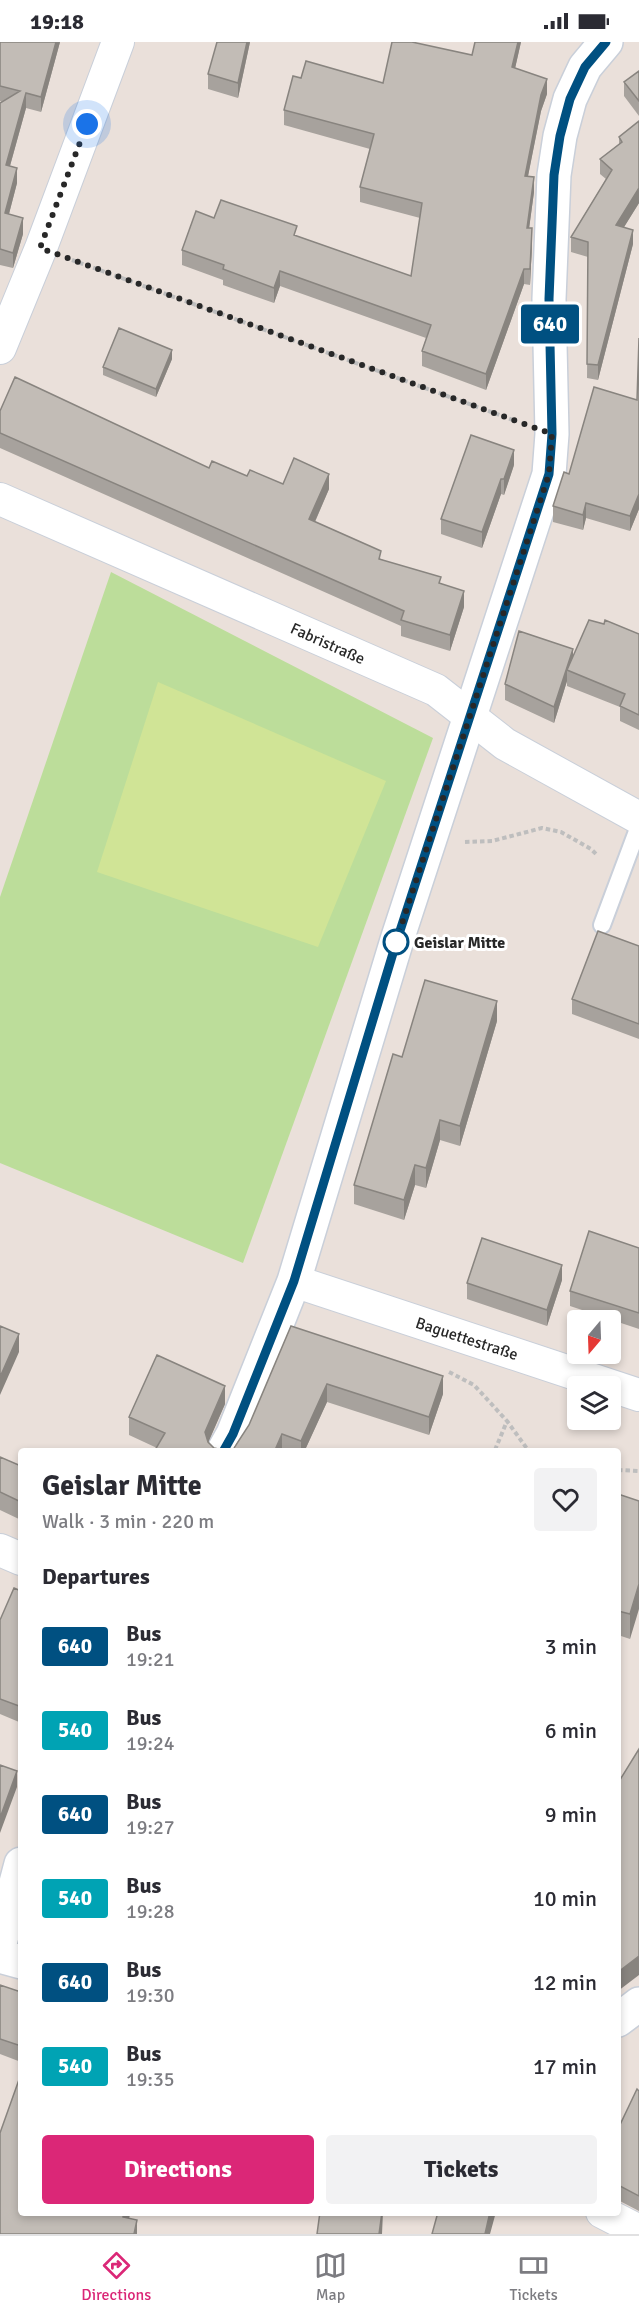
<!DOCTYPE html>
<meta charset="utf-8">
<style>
body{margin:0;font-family:Signika,sans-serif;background:#f2f2f3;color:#2b2b33;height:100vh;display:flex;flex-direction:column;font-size:22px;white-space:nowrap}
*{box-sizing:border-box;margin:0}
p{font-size:20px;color:#7c7c81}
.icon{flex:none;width:33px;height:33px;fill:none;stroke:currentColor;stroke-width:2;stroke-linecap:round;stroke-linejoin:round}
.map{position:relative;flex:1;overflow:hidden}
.sheet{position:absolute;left:18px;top:1406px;width:603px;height:768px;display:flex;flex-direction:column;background:#fff;border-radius:6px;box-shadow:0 3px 9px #0003}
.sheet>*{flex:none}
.badge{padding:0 12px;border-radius:4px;font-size:21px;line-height:39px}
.needle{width:39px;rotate:199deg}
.buttons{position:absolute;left:567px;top:1268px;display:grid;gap:12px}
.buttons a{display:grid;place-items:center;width:54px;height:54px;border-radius:6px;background:#fff;box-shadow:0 3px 9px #0003;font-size:30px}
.you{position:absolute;width:30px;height:30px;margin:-15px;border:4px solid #fff;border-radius:50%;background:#1a73e8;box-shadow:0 0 0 9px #1a73e833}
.map>.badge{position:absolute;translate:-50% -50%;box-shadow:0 0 0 3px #fff}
h2{padding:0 24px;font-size:22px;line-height:54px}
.round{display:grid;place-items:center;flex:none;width:63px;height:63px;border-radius:6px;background:#f2f2f3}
.headline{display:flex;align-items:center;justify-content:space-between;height:102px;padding:0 24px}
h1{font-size:28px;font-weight:700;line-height:45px}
.primary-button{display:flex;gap:12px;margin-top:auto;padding:12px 24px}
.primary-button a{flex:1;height:69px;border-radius:6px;background:#db2777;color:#fff;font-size:24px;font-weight:700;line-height:69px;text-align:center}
.primary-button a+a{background:#f2f2f3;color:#2b2b33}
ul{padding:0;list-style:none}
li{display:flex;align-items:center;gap:18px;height:84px;padding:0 24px}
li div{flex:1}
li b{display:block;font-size:22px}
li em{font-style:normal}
li .badge{min-width:66px;font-weight:700;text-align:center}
.status{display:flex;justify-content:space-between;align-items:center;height:42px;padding:0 30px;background:#fff;direction:ltr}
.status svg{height:16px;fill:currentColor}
.dock{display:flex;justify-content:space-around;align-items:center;height:84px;border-top:2px solid #e1e1e2;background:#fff;font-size:16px;color:#7c7c81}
.dock a{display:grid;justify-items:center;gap:3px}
.dock .active{color:#db2777}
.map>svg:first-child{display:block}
</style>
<div class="status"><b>19:18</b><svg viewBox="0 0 49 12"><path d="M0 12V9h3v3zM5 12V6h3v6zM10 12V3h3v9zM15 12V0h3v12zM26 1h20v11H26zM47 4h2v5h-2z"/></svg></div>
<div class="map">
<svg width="639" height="2192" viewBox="0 0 639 2192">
<rect width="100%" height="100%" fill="#eae0da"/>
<!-- green -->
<path fill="#bcdd9a" d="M111,530L433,696L243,1221L0,1121V855Z"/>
<!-- pitch -->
<path fill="#d0e496" d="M158,640L386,739L318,905L97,830Z"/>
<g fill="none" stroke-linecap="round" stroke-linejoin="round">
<defs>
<path id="service" d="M602,883L639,784"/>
<path id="minor" d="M0,306L41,206L118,0
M0,457L436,648L505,702L639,776
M294,1239L639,1353
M0,1508L21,1517
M602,2170L639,2189"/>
<path id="tertiary" d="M224,1408L233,1392L294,1239L397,898L549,432L552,392L549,257L554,133L560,94L570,57L585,25L606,0
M0,1901L21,1822
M0,1914L21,1920
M618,1978L639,1962"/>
</defs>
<!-- service casing -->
<use href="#service" stroke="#c9cfd9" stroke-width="20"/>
<!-- minor casing -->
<use href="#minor" stroke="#c9cfd9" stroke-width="34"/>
<!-- tertiary casing -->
<use href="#tertiary" stroke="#c9cfd9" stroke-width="36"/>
<!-- path -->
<path stroke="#bebebe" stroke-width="4" stroke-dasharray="4.5 3" stroke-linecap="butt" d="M72,218L516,379
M465,800L492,799L542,786L561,790L591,807L598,814
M449,1330L474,1343L507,1379
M495,1408L507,1379L528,1408
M618,1428L639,1429"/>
<!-- service -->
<use href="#service" stroke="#fff" stroke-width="16"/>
<!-- minor -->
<use href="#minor" stroke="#fff" stroke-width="32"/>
<!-- tertiary -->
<use href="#tertiary" stroke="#fff" stroke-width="33"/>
</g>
<!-- wall -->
<path fill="#a7a29d" d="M0,0H60L41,70L26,66L10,124L17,141L9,172L23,192L13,226L0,223V61L2,60L0,59Z
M250,0L238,56L208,47V32Z
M521,0L515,26L547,52L541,69L528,134L534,150L529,186L532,202L530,243L524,242L486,348L422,324V309L426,296L280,244L274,261L223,243V238L182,223V208L214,176L297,194L411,234L420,176L360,160V145L370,107L284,83V68L301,36L383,41L472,13Z
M639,29V74L624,54V40Z
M639,79V161L624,185L633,202L598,338L587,336L588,215L571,210V195L606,137L600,132V117L619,102V95Z
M172,317L156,355L103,333V325Z
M637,358L639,467L630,489L586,476L583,488L553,480V464L569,432Z
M0,369L209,426L283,442L329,447L315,480L381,517L441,542L464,565L450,609L401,594V584L0,406Z
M514,423L504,453L501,452L482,506L441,492V477Z
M639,592V688L620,679V665L567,644V639L554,681L505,658V642L573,615Z
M639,904V997L572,972V957Z
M497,979L460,1104L440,1098L426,1146L415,1143L404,1178L354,1162V1143L402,1015Z
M639,1206V1287L570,1264V1249Z
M562,1238L547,1284L467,1257V1241Z
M291,1284L443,1352L429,1393L327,1360L305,1408H224L234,1406L249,1383Z
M225,1362L208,1400L214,1406H157L129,1393V1375Z
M0,1415L21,1424V1478L0,1468Z
M618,1452L639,1459L630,1597L618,1593Z
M21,1549L19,1680L0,1672V1578Z
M0,1943L21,1950V2020L0,2012Z
M639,2049V2169L618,2158V2087Z"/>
<!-- shaded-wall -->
<path fill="#88847f" d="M56,0H60L41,70V55Z
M247,0H250L238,56V41Z
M518,0H521L512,40V25Z
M547,37V52L541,69L525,149V134L541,53Z
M26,51V66L6,138V123Z
M17,126V141L5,187V171Z
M534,135V150L527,202V186Z
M639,146V161L616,198V183Z
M23,176V192L13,226V211Z
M532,186V202L530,243V227Z
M633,188V202L598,338V323Z
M524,227V242L486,348V332Z
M280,229V244L274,261V246Z
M172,308V317L156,355V347Z
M514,408V423L504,453V437Z
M329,432V447L309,493V477Z
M501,437V452L482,506V490Z
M639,452V467L630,489V474Z
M586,461V476L583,488V473Z
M464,549V565L450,609V593Z
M573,607V623L567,628V639L554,681V665Z
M497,959V979L460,1104V1084Z
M440,1078V1098L426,1146V1126Z
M415,1123V1143L404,1178V1158Z
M562,1223V1238L547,1284V1268Z
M19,1292V1310L0,1353V1335Z
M443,1334V1352L429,1393V1375Z
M327,1342V1360L305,1408H301V1399Z
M225,1344V1362L205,1408V1390Z
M282,1392V1408H275Z
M639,1542V1567L630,1597V1572Z
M21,1659V1675L19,1680V1664Z
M17,1729V1745L0,1791V1776Z
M639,1914V1933L618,1949V1930Z
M124,2170H131L124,2192L123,2175Z
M382,2170H383L382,2192H379Z
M490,2170H496L490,2192H485Z
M137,2178V2192H134Z"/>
<!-- building -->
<path fill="#c2bcb6" stroke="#88847f" stroke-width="1.5" d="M0,0H56L41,55L26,51L6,123L17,126L5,171L23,176L13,211L0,207V61L20,49L0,44Z
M217,0H247L238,41L208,32Z
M392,0H412L472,13L475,0H518L512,25L547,37L541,53L525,134L534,135L527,186H532L530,227H524L486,332L422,309L431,283L280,229L274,246L223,227L224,223L182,208L196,169L214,176L221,158L297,184L294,193L411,234L422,161L360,145L374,92L284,68L293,34L301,36L306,19L383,41Z
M639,29V59L624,40Z
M639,79V146L616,183L633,188L598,323L587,322L588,200L571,195L612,128L600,117L622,100L619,95Z
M119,286L172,308L156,347L103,325Z
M639,296V452L630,474L586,461L583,473L553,464L564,430L569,432L594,345L637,358Z
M15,335L209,426L212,419L247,434L250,428L283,442L294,416L329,432L309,477L381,509L379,517L441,535L439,541L464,549L450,593L401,578L404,569L0,391V369Z
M471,393L514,408L504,437H501L482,490L441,477Z
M589,578L604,582L605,578L639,592V673L620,664L625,652L567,628Z
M519,589L573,607L554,665L505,642Z
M598,889L639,904V982L572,957Z
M425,938L497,959L460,1084L440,1078L426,1126L415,1123L404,1158L354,1143L393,1012L402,1015Z
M589,1189L639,1206V1271L570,1249Z
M482,1196L562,1223L547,1268L467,1241Z
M0,1284L19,1292L0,1335Z
M291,1284L443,1334L429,1375L327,1342L301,1399L282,1392L275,1408H224L234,1406L249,1383Z
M157,1313L225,1344L205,1390L208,1400L214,1406L223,1408H155L165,1391L129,1375Z
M0,1415L21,1424V1460L0,1450Z
M618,1452L639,1459V1542L630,1572L618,1569Z
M14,1546L21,1549V1659L19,1664L0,1657V1578Z
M639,1707V1914L618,1930V1741Z
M0,1723L17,1729L0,1776Z
M0,1943L21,1950V2004L0,1997Z
M21,2032V2170H124L123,2175L137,2178L134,2192H0V2091Z
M637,2047L639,2049V2154L618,2143V2087Z
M320,2170H382L379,2192H317Z
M438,2170H490L485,2192H432Z"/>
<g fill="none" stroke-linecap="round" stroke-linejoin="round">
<defs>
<path id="line" d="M224,1408L233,1392L294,1239L397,898L549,432L552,392L549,257L554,133L560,94L570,57L585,25L606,0"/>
</defs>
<!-- line casing -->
<use href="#line" stroke="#fff" stroke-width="14"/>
<!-- line -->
<use href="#line" stroke="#005081" stroke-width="9"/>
<!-- walk -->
<path stroke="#282828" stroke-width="6" stroke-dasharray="0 10.8" d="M87,82L40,206L552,392L549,432L396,900"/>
</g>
<!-- markers -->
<circle fill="#fff" stroke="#005081" stroke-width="3" cx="396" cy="900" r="12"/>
<g text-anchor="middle" stroke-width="6" stroke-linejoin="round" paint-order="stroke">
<!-- street labels -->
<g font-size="16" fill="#282828" stroke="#fff">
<text transform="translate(328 601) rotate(24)" y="6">Fabristraße</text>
<text transform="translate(467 1296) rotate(18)" y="6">Baguettestraße</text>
</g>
<!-- stop labels -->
<g font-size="16" font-weight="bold" fill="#282828" stroke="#fff" text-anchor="start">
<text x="414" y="906">Geislar Mitte</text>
</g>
</g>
</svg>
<div class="buttons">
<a><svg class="needle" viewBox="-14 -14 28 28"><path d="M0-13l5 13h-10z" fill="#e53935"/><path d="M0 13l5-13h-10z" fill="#7c7c81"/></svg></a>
<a><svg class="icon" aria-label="layers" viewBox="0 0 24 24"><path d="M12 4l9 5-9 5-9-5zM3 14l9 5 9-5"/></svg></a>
</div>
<div class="you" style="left:87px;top:82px"></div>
<b class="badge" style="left:550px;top:282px;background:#005081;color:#fff">640</b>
<section class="sheet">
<div class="headline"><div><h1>Geislar Mitte</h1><p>Walk · 3 min · 220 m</p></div><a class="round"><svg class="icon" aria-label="heart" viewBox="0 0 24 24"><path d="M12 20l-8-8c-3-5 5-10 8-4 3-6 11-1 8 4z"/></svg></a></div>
<h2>Departures</h2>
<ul>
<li><span class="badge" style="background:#005081;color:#fff">640</span><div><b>Bus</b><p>19:21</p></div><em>3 min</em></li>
<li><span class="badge" style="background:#00a3b4;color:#fff">540</span><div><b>Bus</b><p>19:24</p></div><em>6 min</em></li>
<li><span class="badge" style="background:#005081;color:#fff">640</span><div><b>Bus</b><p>19:27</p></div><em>9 min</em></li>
<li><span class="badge" style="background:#00a3b4;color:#fff">540</span><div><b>Bus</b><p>19:28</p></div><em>10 min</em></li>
<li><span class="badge" style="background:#005081;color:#fff">640</span><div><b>Bus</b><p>19:30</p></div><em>12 min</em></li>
<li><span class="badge" style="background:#00a3b4;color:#fff">540</span><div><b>Bus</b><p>19:35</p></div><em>17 min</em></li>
</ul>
<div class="primary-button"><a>Directions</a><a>Tickets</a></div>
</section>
</div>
<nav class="dock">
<a class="active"><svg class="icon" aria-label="directions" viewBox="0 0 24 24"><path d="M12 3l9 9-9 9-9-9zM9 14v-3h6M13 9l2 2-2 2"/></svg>Directions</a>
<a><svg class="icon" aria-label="map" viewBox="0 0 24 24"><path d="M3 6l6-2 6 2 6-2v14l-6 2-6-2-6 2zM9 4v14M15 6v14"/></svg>Map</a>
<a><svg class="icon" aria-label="tickets" viewBox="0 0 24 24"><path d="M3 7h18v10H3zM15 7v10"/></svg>Tickets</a>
</nav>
